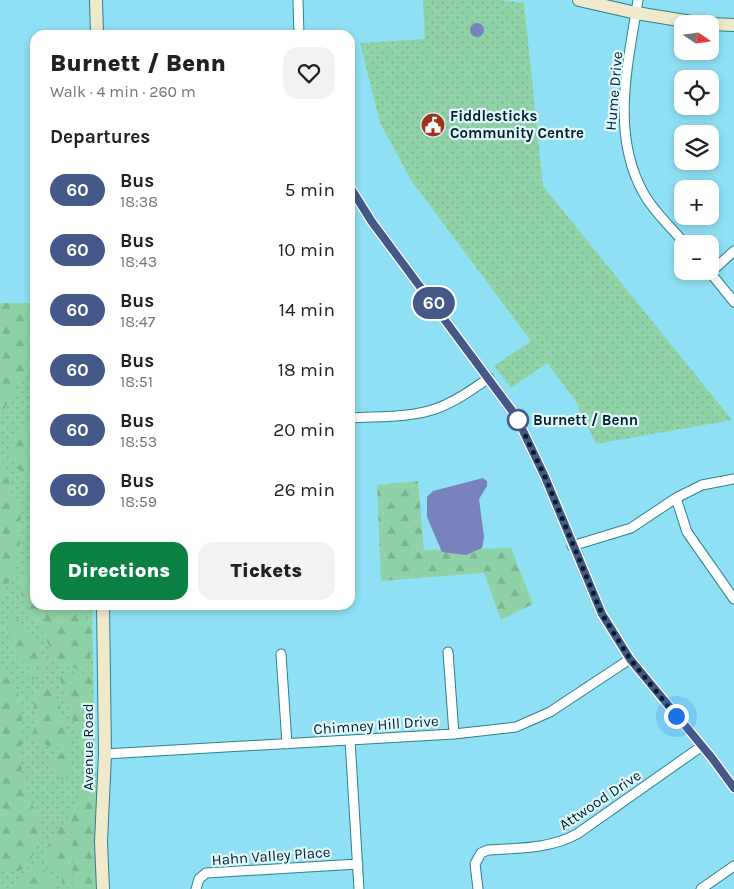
<!DOCTYPE html>
<meta charset="utf-8">
<style>
body{margin:0;font-family:Karla,sans-serif;background:#f2f2f2;color:#202124;height:100vh;display:flex;flex-direction:column;font-size:19px;white-space:nowrap}
*{box-sizing:border-box;margin:0}
p{font-size:16px;color:#757577}
.icon{flex:none;width:28px;height:28px;fill:none;stroke:currentColor;stroke-width:2;stroke-linecap:round;stroke-linejoin:round}
.map{position:relative;flex:1;overflow:hidden}
.drawer{position:absolute;left:30px;top:30px;width:325px;height:580px;display:flex;flex-direction:column;background:#fff;border-radius:15px;box-shadow:0 2px 8px #0003}
.drawer>*{flex:none}
.badge{padding:0 10px;border-radius:16px;font-size:18px;line-height:32px}
.needle{width:32px;rotate:103deg}
.tools{position:absolute;left:674px;top:15px;display:grid;gap:10px}
.tools a{display:grid;place-items:center;width:45px;height:45px;border-radius:10px;background:#fff;box-shadow:0 2px 8px #0003;font-size:25px}
.you{position:absolute;width:25px;height:25px;margin:-12px;border:4px solid #fff;border-radius:50%;background:#1a73e8;box-shadow:0 0 0 8px #1a73e833}
.map>.badge{position:absolute;translate:-50% -50%;box-shadow:0 0 0 2px #fff}
h2{padding:0 20px;font-size:19px;line-height:45px}
.round{display:grid;place-items:center;flex:none;width:52px;height:52px;border-radius:15px;background:#f2f2f2}
.headline{display:flex;align-items:center;justify-content:space-between;height:85px;padding:0 20px}
h1{font-size:24px;font-weight:800;line-height:38px}
.primary-button{display:flex;gap:10px;margin-top:auto;padding:10px 20px}
.primary-button a{flex:1;height:58px;border-radius:15px;background:#0b8043;color:#fff;font-size:20px;font-weight:800;line-height:58px;text-align:center}
.primary-button a+a{background:#f2f2f2;color:#202124}
ul{padding:0;list-style:none}
li{display:flex;align-items:center;gap:15px;height:60px;padding:0 20px}
li div{flex:1}
li b{display:block;font-size:19px}
li em{font-style:normal}
li .badge{min-width:55px;font-weight:700;text-align:center}
.map>svg:first-child{display:block}
</style>
<div class="map">
<svg width="734" height="889" viewBox="0 0 734 889">
<defs>
<pattern id="grass-dots" width="8" height="8" patternUnits="userSpaceOnUse" patternTransform="scale(1.25)"><rect width="8" height="8" fill="#90d2a7"/><path d="M2 2h.1M6 6h.1" fill="none" stroke="#7ab490" stroke-width="1.8" stroke-linecap="round"/></pattern>
<pattern id="forest-firs" width="22" height="20" patternUnits="userSpaceOnUse" patternTransform="scale(1.25)"><rect width="22" height="20" fill="#90d2a7"/><path d="M5 1l3.5 6h-7zM16 11l3.5 6h-7z" fill="#7ab490"/></pattern>
</defs>
<rect width="100%" height="100%" fill="#8fe0f4"/>
<!-- grass -->
<path fill="url(#grass-dots)" d="M423,0H501L524,3L543,186L732,420L596,444L575,400L547,363L511,388L494,366L531,341L411,180L380,123L360,43L425,39Z
M35,305V605H92L97,889H0V306Z"/>
<!-- forest -->
<path fill="url(#forest-firs)" d="M0,303H35V373C16,377 9,402 0,418Z
M28,421H35V559C28,543 37,523 33,505C31,499 30,492 28,486C23,474 10,460 12,446C14,435 19,427 28,421Z
M0,455L9,480L10,492L21,502L20,540L17,562L0,604Z
M418,481L424,550L511,548L533,604L501,620L484,573L381,581L377,485Z
M35,559V605H90V613L86,619L92,627L90,668L58,667C52,652 46,637 38,624C22,600 9,582 35,559Z
M9,608L40,650L46,666L25,664L19,661C12,644 5,627 9,608Z
M0,669C35,697 17,737 22,774C25,792 36,812 43,829C33,852 31,880 0,870Z
M26,669L46,671L32,680L27,677Z
M81,672L92,677L90,723L94,756L91,766L86,764L59,675Z
M48,686L55,691C63,720 80,753 64,781L57,775L48,761L61,754L63,748L57,744L49,746L34,740V698L38,689Z
M97,769V889H73L72,807Z
M66,818L68,821V889H63L62,878L43,853Z
M38,866C48,872 55,877 56,889H0V885L10,888L29,876Z"/>
<!-- water -->
<path fill="#7883be" d="M470 30a7 7 0 1 1 14 0a7 7 0 1 1-14 0Z
M483,478L487,481V486L479,499L484,537L482,548L466,555L442,552L427,517V497L433,491Z"/>
<g fill="none" stroke-linecap="round" stroke-linejoin="round">
<defs>
<path id="street" d="M298,0L299,35
M638,0C628,64 610,134 644,194C654,212 672,228 685,244
M350,187L372,222L516,416L545,477L602,614L630,659L712,758L734,788
M709,271L734,302
M710,273L734,251
M350,418C378,416 409,418 435,409C455,402 473,389 489,378
M676,498L687,532L734,599
M572,546L631,528L676,498L702,485L734,479
M448,652L454,734
M281,654L287,744
M350,740L359,889
M105,754L454,734L516,727L550,712L630,659
M196,889L199,879L206,873L358,864
M478,889L475,864L481,853L488,850C520,848 549,849 577,834L702,746
M701,889L734,866"/>
<path id="secondary" d="M96,0L97,35
M579,0L636,13L704,24
M710,24L734,25
M103,889L101,842L105,754L103,605"/>
</defs>
<!-- street casing -->
<use href="#street" stroke="#2c8092" stroke-width="11"/>
<!-- secondary casing -->
<use href="#secondary" stroke="#2c8092" stroke-width="14"/>
<!-- street -->
<use href="#street" stroke="#fff" stroke-width="9"/>
<!-- secondary -->
<use href="#secondary" stroke="#f1e9cb" stroke-width="12"/>
</g>
<g fill="none" stroke-linecap="round" stroke-linejoin="round">
<defs>
<path id="line" d="M350,187L372,222L516,416L545,477L602,614L630,659L712,758L734,788"/>
</defs>
<!-- line casing -->
<use href="#line" stroke="#fff" stroke-width="11"/>
<!-- line -->
<use href="#line" stroke="#44588a" stroke-width="8"/>
<!-- walk -->
<path stroke="#002028" stroke-width="5" stroke-dasharray="0 9" d="M518,420L516,416L545,477L602,614L630,659L676,716"/>
</g>
<!-- icons -->
<defs>
<symbol id="civic-disc" viewBox="-11 -11 22 22"><circle r="9.5" fill="#9d351a" stroke="#e0f7fd"/><path d="M-.6-6.5H3V-4.5H.6V-3L4-1V1h2V6H-6V1h2V-1L-.6-3ZM-1.2 2.5V6h2.4V2.5Z" fill="#fff"/></symbol>
</defs>
<g fill-rule="evenodd">
<use href="#civic-disc" x="419" y="111" width="28" height="28"/>
</g>
<!-- markers -->
<circle fill="#fff" stroke="#44588a" stroke-width="2.5" cx="518" cy="420" r="10"/>
<g text-anchor="middle" stroke-width="4.5" stroke-linejoin="round" paint-order="stroke">
<!-- street labels -->
<g font-size="15" fill="#002028" stroke="#e0f7fd">
<text transform="translate(614 91) rotate(-85)" y="5">Hume Drive</text>
<text transform="translate(376 725) rotate(-4)" y="5">Chimney Hill Drive</text>
<text transform="translate(88 747) rotate(-90)" y="5">Avenue Road</text>
<text transform="translate(600 800) rotate(-34)" y="5">Attwood Drive</text>
<text transform="translate(271 856) rotate(-4)" y="5">Hahn Valley Place</text>
</g>
<!-- poi labels -->
<g font-size="15" font-weight="bold" fill="#002028" stroke="#e0f7fd" text-anchor="start">
<text x="450" y="121">Fiddlesticks<tspan x="450" dy="17">Community Centre</tspan></text>
</g>
<!-- stop labels -->
<g font-size="15" font-weight="bold" fill="#002028" stroke="#e0f7fd" text-anchor="start">
<text x="533" y="425">Burnett / Benn</text>
</g>
</g>
</svg>
<div class="tools">
<a><svg class="needle" viewBox="-14 -14 28 28"><path d="M0-13l5 13h-10z" fill="#e53935"/><path d="M0 13l5-13h-10z" fill="#757577"/></svg></a>
<a><svg class="icon" aria-label="locate" viewBox="0 0 24 24"><circle cx="12" cy="12" r="6"/><path d="M12 2v4M12 18v4M2 12h4M18 12h4"/></svg></a>
<a><svg class="icon" aria-label="layers" viewBox="0 0 24 24"><path d="M12 4l9 5-9 5-9-5zM3 14l9 5 9-5"/></svg></a>
<a>+</a>
<a>−</a>
</div>
<div class="you" style="left:676px;top:716px"></div>
<b class="badge" style="left:434px;top:303px;background:#44588a;color:#fff">60</b>
<section class="drawer">
<div class="headline"><div><h1>Burnett / Benn</h1><p>Walk · 4 min · 260 m</p></div><a class="round"><svg class="icon" aria-label="heart" viewBox="0 0 24 24"><path d="M12 20l-8-8c-3-5 5-10 8-4 3-6 11-1 8 4z"/></svg></a></div>
<h2>Departures</h2>
<ul>
<li><span class="badge" style="background:#44588a;color:#fff">60</span><div><b>Bus</b><p>18:38</p></div><em>5 min</em></li>
<li><span class="badge" style="background:#44588a;color:#fff">60</span><div><b>Bus</b><p>18:43</p></div><em>10 min</em></li>
<li><span class="badge" style="background:#44588a;color:#fff">60</span><div><b>Bus</b><p>18:47</p></div><em>14 min</em></li>
<li><span class="badge" style="background:#44588a;color:#fff">60</span><div><b>Bus</b><p>18:51</p></div><em>18 min</em></li>
<li><span class="badge" style="background:#44588a;color:#fff">60</span><div><b>Bus</b><p>18:53</p></div><em>20 min</em></li>
<li><span class="badge" style="background:#44588a;color:#fff">60</span><div><b>Bus</b><p>18:59</p></div><em>26 min</em></li>
</ul>
<div class="primary-button"><a>Directions</a><a>Tickets</a></div>
</section>
</div>
